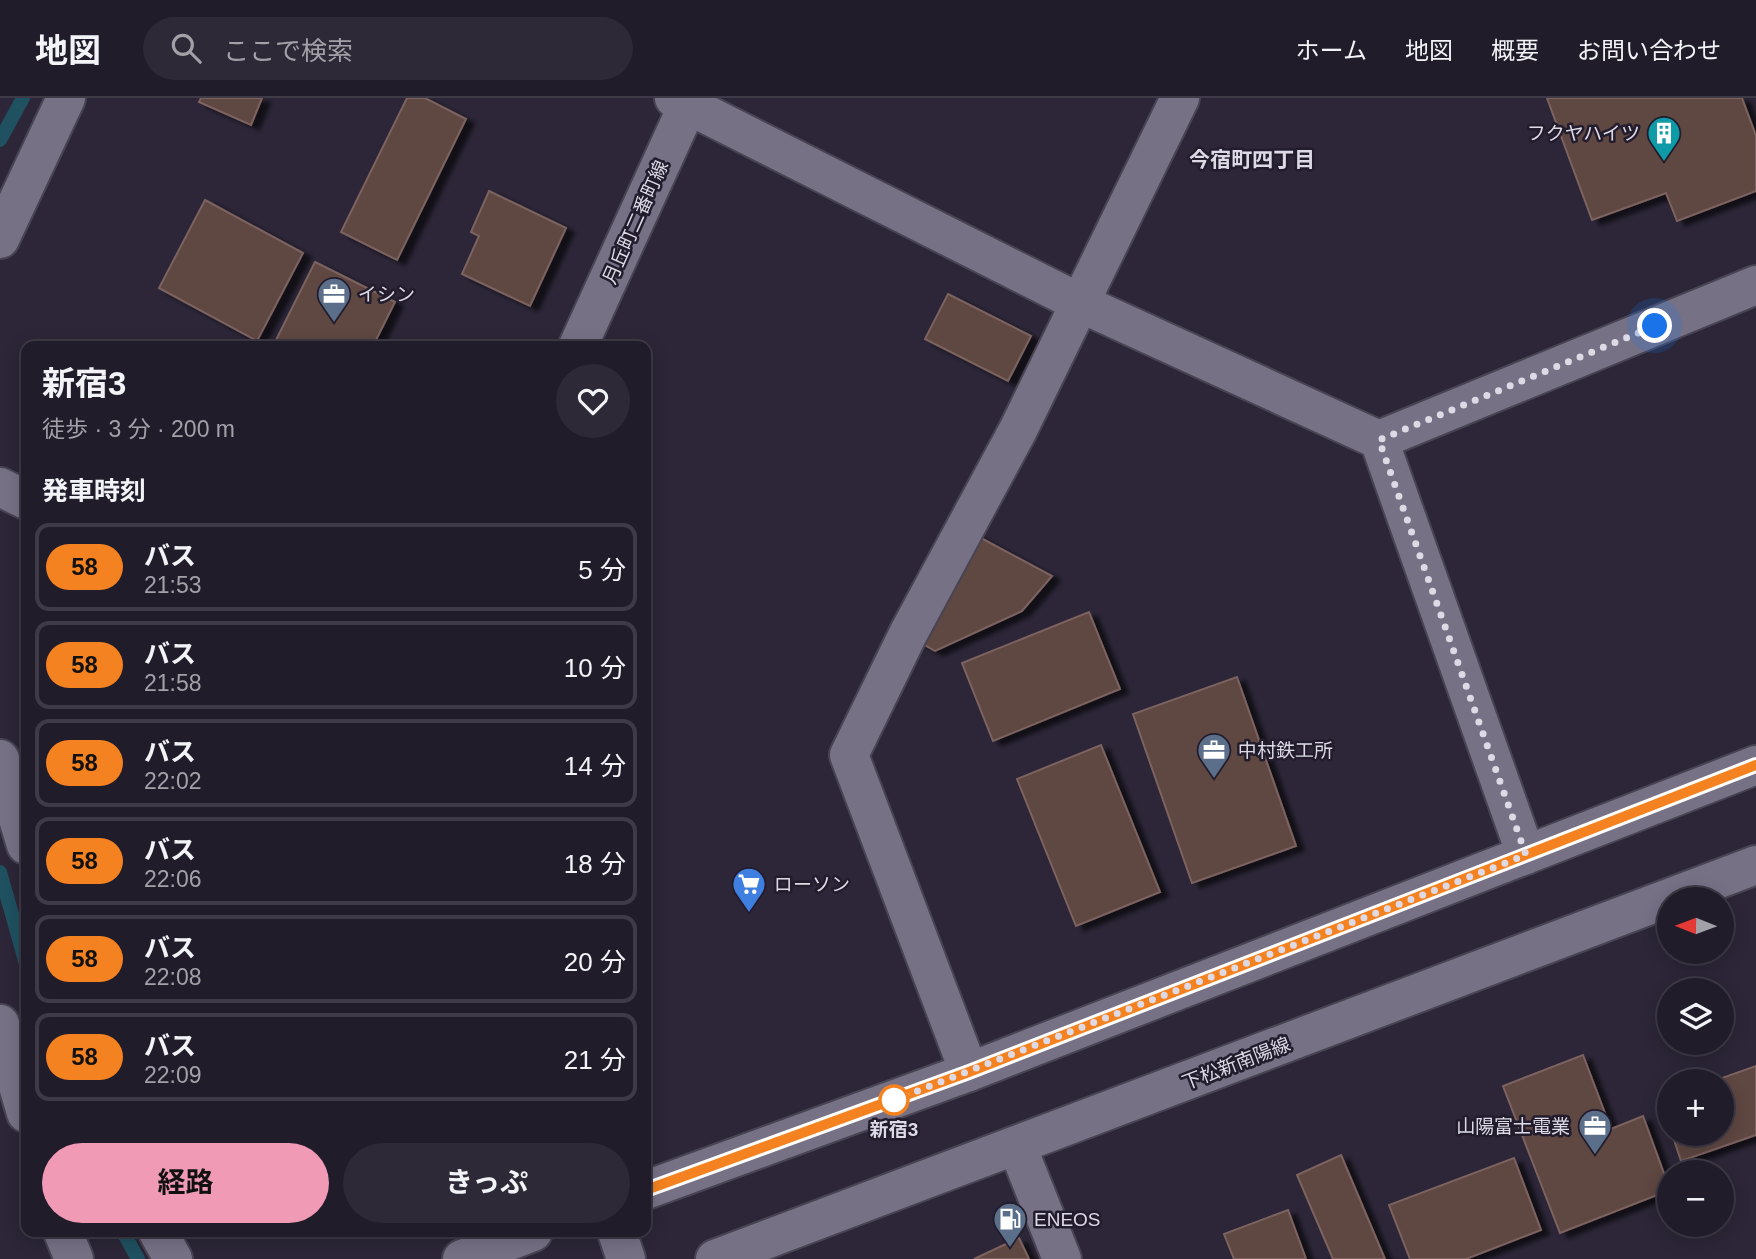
<!DOCTYPE html>
<html lang="ja">
<meta charset="utf-8">
<style>
body{margin:0;font-family:Helvetica,"Noto Sans JP",sans-serif;background:#2d2936;color:#f1f3f6;height:100vh;display:flex;flex-direction:column;font-size:26px;white-space:nowrap}
*{box-sizing:border-box;margin:0}
p{font-size:23px;color:#a2a1a8}
.icon{flex:none;width:38px;height:38px;fill:none;stroke:currentColor;stroke-width:2;stroke-linecap:round;stroke-linejoin:round}
.map{position:relative;flex:1;overflow:hidden}
.side{position:absolute;left:21px;top:243px;width:630px;height:896px;display:flex;flex-direction:column;background:#211c2a;border-radius:14px;box-shadow:0 4px 18px #0003,0 0 0 2px #3e3a47}
.side>*{flex:none}
.badge{padding:0 14px;border-radius:23px;font-size:24px;line-height:46px}
.needle{width:46px;rotate:271deg}
.buttons{position:absolute;left:1657px;top:789px;display:grid;gap:14px}
.buttons a{display:grid;place-items:center;width:77px;height:77px;border-radius:50%;background:#211c2a;box-shadow:0 4px 18px #0003,0 0 0 2px #3e3a47;font-size:35px}
.you{position:absolute;width:35px;height:35px;margin:-18px;border:5px solid #fff;border-radius:50%;background:#1a73e8;box-shadow:0 0 0 10px #1a73e833}
.map>.badge{position:absolute;translate:-50% -50%;box-shadow:0 0 0 4px #fff}
h2{padding:0 21px;font-size:26px;line-height:63px}
.round{display:grid;place-items:center;flex:none;width:74px;height:74px;border-radius:37px;background:#2d2936}
.summary{display:flex;align-items:center;justify-content:space-between;height:119px;padding:0 21px}
h1{font-size:33px;font-weight:700;line-height:52px}
.button{display:flex;gap:14px;margin-top:auto;padding:14px 21px}
.button a{flex:1;height:80px;border-radius:42px;background:#f09ab6;color:#111;font-size:28px;font-weight:700;line-height:80px;text-align:center}
.button a+a{background:#2d2936;color:#f1f3f6}
ul{padding:0;list-style:none}
li{display:flex;align-items:center;gap:21px;height:88px;margin:0 14px 10px;padding:0 7px;border:4px solid #3e3a47;border-radius:14px}
li div{flex:1}
li b{display:block;font-size:26px}
li em{font-style:normal}
li .badge{min-width:77px;font-weight:700;text-align:center}
header{display:flex;align-items:center;gap:42px;box-sizing:border-box;height:98px;padding:0 35px;background:#211c2a;border-bottom:2px solid #3e3a47}
header strong{font-size:33px}
nav{display:flex;gap:38px;margin-inline-start:auto;font-size:24px}
.search{width:490px;height:63px;background:#2d2936;display:flex;align-items:center;gap:18px;box-sizing:border-box;padding:0 24px;border-radius:38px;color:#a2a1a8;font-size:26px}
.map>svg:first-child{display:block}
</style>
<header>
<strong>地図</strong>
<div class="search"><svg class="icon" aria-label="search" viewBox="0 0 24 24"><circle cx="10" cy="10" r="6"/><path d="M15 15l6 6"/></svg>ここで検索</div>
<nav><a>ホーム</a><a>地図</a><a>概要</a><a>お問い合わせ</a></nav>
</header>
<div class="map">
<svg width="1756" height="1161" viewBox="0 0 1756 1161">
<defs>
<filter id="shadow"><feDropShadow dx="8" dy="4.5" stdDeviation="2" flood-color="#0009"/></filter>
</defs>
<rect width="100%" height="100%" fill="#2c2638"/>
<g fill="none" stroke-linecap="round" stroke-linejoin="round">
<!-- stream -->
<path stroke="#1f5160" stroke-width="14" d="M0,42L23,0
M0,774L26,866
M123,1134L138,1161"/>
</g>
<!-- building -->
<path fill="#5e4643" stroke="#7c635f" stroke-width="2" filter="url(#shadow)" d="M201,0H262L251,27L199,4Z
M407,0H425L466,21L397,162L341,134Z
M1547,0H1742L1756,38V93L1677,123L1666,95L1592,122Z
M489,93L566,130L530,208L462,176L479,138L471,134Z
M205,102L303,155L257,243L159,190Z
M315,164L395,204L373,248H273Z
M948,196L1031,238L1008,283L925,241Z
M966,432L1052,478L1022,513L935,553L909,538Z
M1089,514L1120,591L993,643L962,565Z
M1237,579L1296,748L1192,785L1133,616Z
M1101,647L1160,794L1076,828L1017,681Z
M1583,957L1611,1031L1643,1018L1670,1092L1560,1135L1503,988Z
M1756,968V1037L1681,1063L1672,1036H1722V984H1711Z
M1670,998V1030L1660,1002Z
M1341,1057L1385,1161H1333L1297,1077Z
M1514,1060L1541,1132L1466,1161H1410L1389,1107Z
M1288,1112L1306,1161H1234L1224,1136Z
M1019,1140L1029,1161H974Z"/>
<g fill="none" stroke-linecap="round" stroke-linejoin="round">
<defs>
<path id="street" d="M674,0L1080,205L1379,342L1526,757
M0,141L66,0
M1379,342L1756,187
M0,661L26,747
M0,926L26,1015
M969,974L849,657L908,536L1018,332L1180,0
M1017,1048L1062,1161
M63,1134L74,1161
M158,1134L173,1161"/>
<path id="secondary" d="M578,248L691,0
M0,389L26,402
M646,1092L969,974L1756,667
M617,1134L626,1161
M462,1161L533,1134
M715,1161L1756,767"/>
</defs>
<!-- street casing -->
<use href="#street" stroke="#484453" stroke-width="42"/>
<!-- secondary casing -->
<use href="#secondary" stroke="#484453" stroke-width="42"/>
<!-- street -->
<use href="#street" stroke="#777186" stroke-width="38"/>
<!-- secondary -->
<use href="#secondary" stroke="#777186" stroke-width="38"/>
</g>
<g fill="none" stroke-linecap="round" stroke-linejoin="round">
<defs>
<path id="line" d="M646,1092L969,974L1756,667"/>
</defs>
<!-- line casing -->
<use href="#line" stroke="#fff" stroke-width="16"/>
<!-- line -->
<use href="#line" stroke="#f58220" stroke-width="10"/>
<!-- walk -->
<path stroke="#dddae6" stroke-width="7" stroke-dasharray="0 12.6" d="M894,1002L1526,757L1379,342L1655,228"/>
</g>
<!-- icons -->
<defs>
<symbol id="building-pin" viewBox="-11 -11 22 30"><path d="M0 17L-7.5 6A9.5 9.5 0 1 1 7.5 6Z" fill="#0f9aa8" stroke="#221c2d"/><path d="M-4-6H4V6H1V3H-1V6H-4ZM-2.5-4.3h1.7v1.8h-1.7ZM.8-4.3h1.7v1.8H.8ZM-2.5-1h1.7V.8h-1.7ZM.8-1h1.7V.8H.8Z" fill="#fff"/></symbol>
<symbol id="office-pin" viewBox="-11 -11 22 30"><path d="M0 17L-7.5 6A9.5 9.5 0 1 1 7.5 6Z" fill="#5c6f8a" stroke="#221c2d"/><path d="M-6-3h4V-5.5h4V-3h4V5H-6ZM-1-4.5V-3h2v-1.5ZM-6 0V1H6V0Z" fill="#fff"/></symbol>
<symbol id="supermarket-pin" viewBox="-11 -11 22 30"><path d="M0 17L-7.5 6A9.5 9.5 0 1 1 7.5 6Z" fill="#3f7fe0" stroke="#221c2d"/><path d="M-6-5.5h2.5l.6 2H6L4.5 2H-2.5L-4.4-4H-6ZM-1.5 3.2a1.3 1.3 0 1 0 .1 0ZM3 3.2a1.3 1.3 0 1 0 .1 0Z" fill="#fff"/></symbol>
<symbol id="fuel-pin" viewBox="-11 -11 22 30"><path d="M0 17L-7.5 6A9.5 9.5 0 1 1 7.5 6Z" fill="#5c6f8a" stroke="#221c2d"/><path d="M-5.5-6h7V0h2V4h1.3V-2.5L3-4.5l.8-.8L6-3V5H2.5V1h-1V6h-7ZM-4.2-4.7v3.2H.2V-4.7Z" fill="#fff"/></symbol>
</defs>
<g fill-rule="evenodd">
<use href="#building-pin" x="1645" y="16" width="38" height="52"/>
<use href="#office-pin" x="315" y="177" width="38" height="52"/>
<use href="#office-pin" x="1195" y="633" width="38" height="52"/>
<use href="#supermarket-pin" x="730" y="767" width="38" height="52"/>
<use href="#office-pin" x="1576" y="1009" width="38" height="52"/>
<use href="#fuel-pin" x="991" y="1102" width="38" height="52"/>
</g>
<!-- markers -->
<circle fill="#fff" stroke="#f58220" stroke-width="3.5" cx="894" cy="1002" r="14"/>
<g text-anchor="middle" stroke-width="5" stroke-linejoin="round" paint-order="stroke">
<!-- poi labels -->
<g font-size="19" fill="#dddae6" stroke="#221c2d" text-anchor="start">
<text x="1640" y="42" text-anchor="end">フクヤハイツ</text>
<text x="358" y="203">イシン</text>
<text x="1238" y="659">中村鉄工所</text>
<text x="774" y="793">ローソン</text>
<text x="1570" y="1035" text-anchor="end">山陽富士電業</text>
<text x="1034" y="1128">ENEOS</text>
</g>
<!-- street labels -->
<g font-size="19" fill="#dddae6" stroke="#221c2d">
<text transform="translate(635 124) rotate(-66)" y="7">月丘町二番町線</text>
<text transform="translate(1236 965) rotate(-21)" y="7">下松新南陽線</text>
</g>
<!-- stop labels -->
<g font-size="19" font-weight="bold" fill="#dddae6" stroke="#221c2d">
<text x="894" y="1038">新宿3</text>
</g>
<!-- neighbourhood labels -->
<g font-size="21" font-weight="bold" fill="#dddae6" stroke="#221c2d">
<text x="1252" y="69">今宿町四丁目</text>
</g>
</g>
</svg>
<div class="buttons">
<a><svg class="needle" viewBox="-14 -14 28 28"><path d="M0-13l5 13h-10z" fill="#e53935"/><path d="M0 13l5-13h-10z" fill="#a2a1a8"/></svg></a>
<a><svg class="icon" aria-label="layers" viewBox="0 0 24 24"><path d="M12 4l9 5-9 5-9-5zM3 14l9 5 9-5"/></svg></a>
<a>+</a>
<a>−</a>
</div>
<div class="you" style="left:1655px;top:228px"></div>
<section class="side">
<div class="summary"><div><h1>新宿3</h1><p>徒歩 · 3 分 · 200 m</p></div><a class="round"><svg class="icon" aria-label="heart" viewBox="0 0 24 24"><path d="M12 20l-8-8c-3-5 5-10 8-4 3-6 11-1 8 4z"/></svg></a></div>
<h2>発車時刻</h2>
<ul>
<li><span class="badge" style="background:#f58220;color:#111">58</span><div><b>バス</b><p>21:53</p></div><em>5 分</em></li>
<li><span class="badge" style="background:#f58220;color:#111">58</span><div><b>バス</b><p>21:58</p></div><em>10 分</em></li>
<li><span class="badge" style="background:#f58220;color:#111">58</span><div><b>バス</b><p>22:02</p></div><em>14 分</em></li>
<li><span class="badge" style="background:#f58220;color:#111">58</span><div><b>バス</b><p>22:06</p></div><em>18 分</em></li>
<li><span class="badge" style="background:#f58220;color:#111">58</span><div><b>バス</b><p>22:08</p></div><em>20 分</em></li>
<li><span class="badge" style="background:#f58220;color:#111">58</span><div><b>バス</b><p>22:09</p></div><em>21 分</em></li>
</ul>
<div class="button"><a>経路</a><a>きっぷ</a></div>
</section>
</div>
